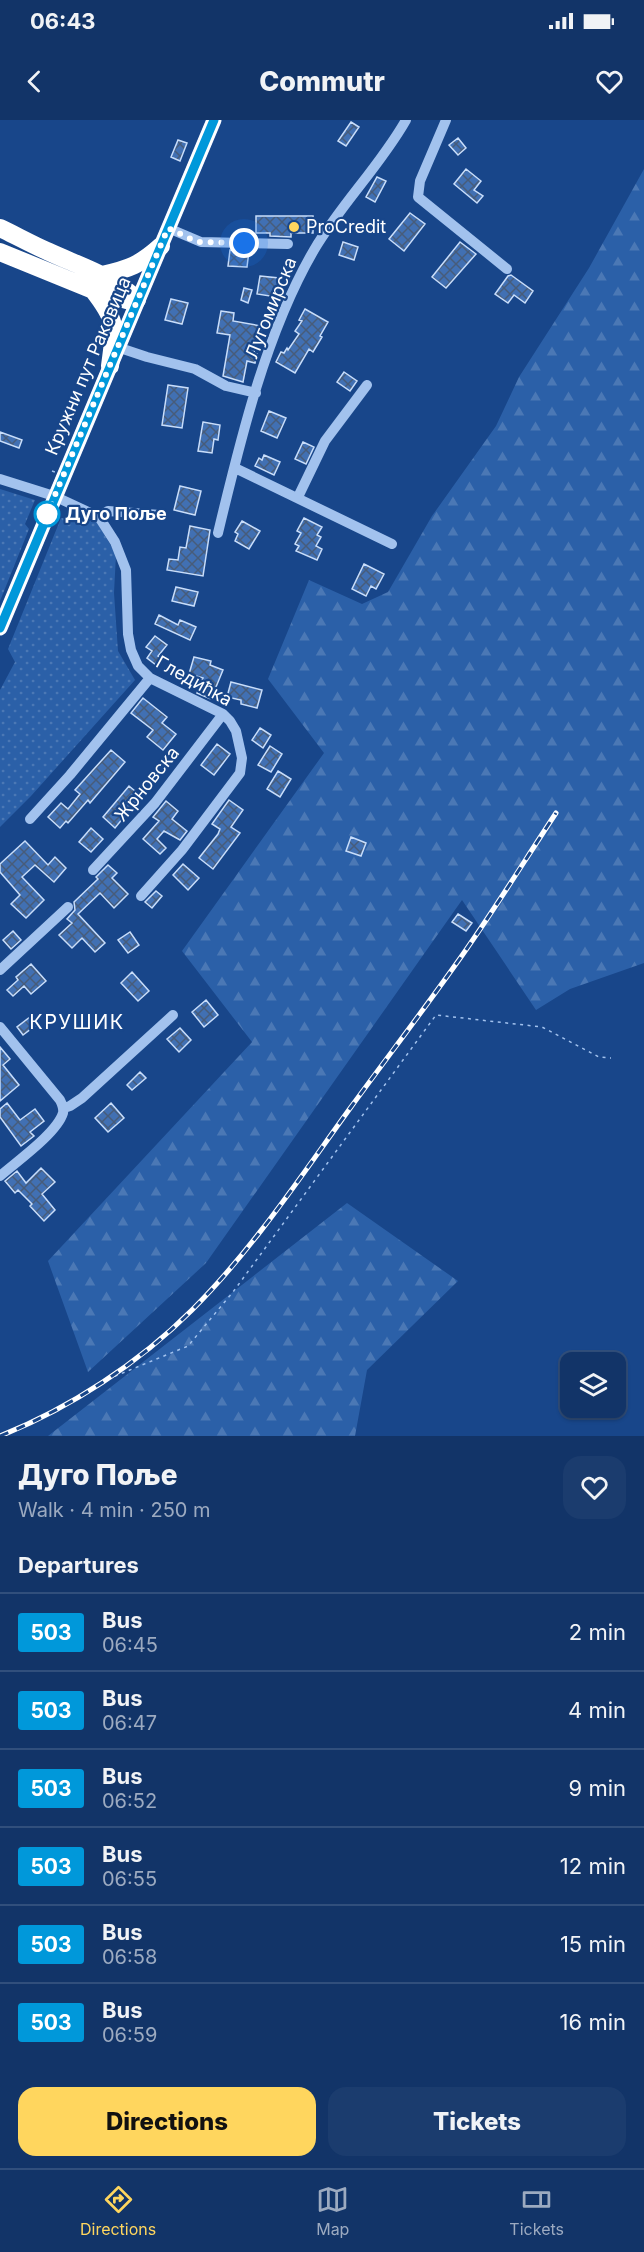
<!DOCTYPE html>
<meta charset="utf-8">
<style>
body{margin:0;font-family:Inter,sans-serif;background:#1b3c6e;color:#f1f3f6;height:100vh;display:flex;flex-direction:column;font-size:22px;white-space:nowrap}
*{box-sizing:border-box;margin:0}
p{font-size:20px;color:#9caac0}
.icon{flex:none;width:33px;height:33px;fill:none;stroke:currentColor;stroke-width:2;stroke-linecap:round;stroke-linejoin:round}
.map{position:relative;height:1316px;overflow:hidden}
.sheet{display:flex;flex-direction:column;background:#123468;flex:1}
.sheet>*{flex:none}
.badge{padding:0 12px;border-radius:4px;font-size:21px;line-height:39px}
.controls{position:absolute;left:560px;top:1232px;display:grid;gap:12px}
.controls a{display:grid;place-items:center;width:66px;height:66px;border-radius:12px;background:#123468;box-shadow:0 2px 4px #0004,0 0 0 2px #314f7c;font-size:30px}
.you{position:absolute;width:30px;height:30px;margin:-15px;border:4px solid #fff;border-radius:50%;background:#1a73e8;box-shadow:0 0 0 9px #1a73e833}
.map>.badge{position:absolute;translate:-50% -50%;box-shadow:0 0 0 3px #fff}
h2{padding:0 18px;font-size:22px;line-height:54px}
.round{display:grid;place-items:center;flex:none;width:63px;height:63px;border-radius:18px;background:#1b3c6e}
.summary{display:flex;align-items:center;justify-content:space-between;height:102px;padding:0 18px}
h1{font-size:28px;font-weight:800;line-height:45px}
.action{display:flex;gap:12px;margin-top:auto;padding:12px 18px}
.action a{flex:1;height:69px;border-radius:18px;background:#ffd65e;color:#111;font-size:24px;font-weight:800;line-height:69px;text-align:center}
.action a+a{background:#1b3c6e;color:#f1f3f6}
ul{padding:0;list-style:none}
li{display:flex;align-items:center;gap:18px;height:78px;padding:0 18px;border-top:2px solid #314f7c}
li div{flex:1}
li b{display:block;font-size:22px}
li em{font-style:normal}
li .badge{min-width:66px;font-weight:700;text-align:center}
.status{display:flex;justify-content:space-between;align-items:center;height:42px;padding:0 30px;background:#123468;direction:ltr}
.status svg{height:16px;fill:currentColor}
header{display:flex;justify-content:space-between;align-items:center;height:78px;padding:0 18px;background:#123468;font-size:27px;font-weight:800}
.menu{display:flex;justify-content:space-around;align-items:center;height:84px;border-top:2px solid #314f7c;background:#123468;font-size:16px;color:#9caac0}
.menu a{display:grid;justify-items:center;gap:3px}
.menu .on{color:#ffd65e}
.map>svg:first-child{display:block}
</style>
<div class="status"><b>06:43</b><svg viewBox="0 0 49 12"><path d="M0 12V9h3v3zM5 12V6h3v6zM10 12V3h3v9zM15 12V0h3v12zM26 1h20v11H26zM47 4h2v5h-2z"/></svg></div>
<header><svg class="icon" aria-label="back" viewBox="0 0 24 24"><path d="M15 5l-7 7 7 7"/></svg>Commutr<svg class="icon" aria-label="heart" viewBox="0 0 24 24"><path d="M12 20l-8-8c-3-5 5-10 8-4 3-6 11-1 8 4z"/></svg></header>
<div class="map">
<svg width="644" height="1316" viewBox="0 0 644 1316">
<defs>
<pattern id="grass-dots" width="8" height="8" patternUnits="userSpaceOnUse" patternTransform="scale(1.5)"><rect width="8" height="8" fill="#2b60a8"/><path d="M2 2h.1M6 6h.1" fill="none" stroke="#4b78b5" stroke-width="1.8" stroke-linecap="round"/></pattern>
<pattern id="forest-firs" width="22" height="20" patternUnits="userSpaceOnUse" patternTransform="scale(1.5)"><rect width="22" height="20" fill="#2b60a8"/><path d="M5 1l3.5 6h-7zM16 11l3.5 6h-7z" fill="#4b78b5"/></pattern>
<pattern id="building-cross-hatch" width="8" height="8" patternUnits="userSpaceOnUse" patternTransform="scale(1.5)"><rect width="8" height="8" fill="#4170b3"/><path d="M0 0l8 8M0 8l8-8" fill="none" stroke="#475c7a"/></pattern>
</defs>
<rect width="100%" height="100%" fill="#18468a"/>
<!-- grass -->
<path fill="url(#grass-dots)" d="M0,369L35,380L25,404L29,409L0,481Z
M61,398L96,401L116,434L114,473L118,531L135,560L31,676L0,707V570L15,542L8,529Z"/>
<!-- forest -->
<path fill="url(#forest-firs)" d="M644,49V843L570,869L536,890L462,780L206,1143L88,1252L48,1141L252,922L182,831L324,633L268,559L309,460L362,484L388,472L432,396L496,306L519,257L589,148Z
M347,1083L458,1161L367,1250L355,1316H48Z"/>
<!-- building -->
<path fill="url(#building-cross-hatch)" stroke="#c8ddfa" stroke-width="1.5" d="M351,2L359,7L346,26L338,21Z
M458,18L466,28L458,35L449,25Z
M178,20L187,23L180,41L171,37Z
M466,49L481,61L474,70L483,76L477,83L454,64Z
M377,57L386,61L375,82L366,77Z
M410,93L425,104L404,131L389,119Z
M256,96H313V113H291V117L270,116V113H256Z
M343,122L358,127L354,140L339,135Z
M460,122L476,134L446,168L432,157Z
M230,130L249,131L247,147L228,146Z
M511,155L533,171L525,183L514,175L508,183L495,174L508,156Z
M260,156L279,158L276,177L257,174Z
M244,168L252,170L248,183L241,180Z
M171,179L188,183L182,204L165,200Z
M305,189L328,202L320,216L322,217L313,232L309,229L295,253L276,242L281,232L284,233L287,228L288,230L299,214L295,211L302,201L299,200Z
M221,191L234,193L233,201L261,206L260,215L257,214L254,233L257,234L255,243L247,241L243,262L223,256L230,215L217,213Z
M344,252L357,261L350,271L337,262Z
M168,265L188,268L182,308L162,305Z
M269,291L286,298L277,318L261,311Z
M203,302L220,305L218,320L214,319L212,333L198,331Z
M0,312L22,320L19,328L0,321Z
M303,322L314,327L306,344L295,339Z
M264,335L280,342L274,355L255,346L259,338L262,340Z
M180,366L201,371L195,395L174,390Z
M304,398L322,407L317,415L321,417L316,426L322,429L317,440L296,431L299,426L295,424L301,413L297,411Z
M242,401L260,411L249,429L235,421L238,414L235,412Z
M190,406L210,410L203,456L167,450L169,439L178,440L180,427L186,428Z
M364,444L384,454L376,469L371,466L366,476L352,469Z
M176,467L198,472L194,486L172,481Z
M159,495L178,505L180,500L196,507L190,520L155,504Z
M155,516L167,525L158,536L161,538L156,545L147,538L152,531L146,527Z
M194,537L211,541L210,545L223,550L211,579L197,573L203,558L189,554Z
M231,562L262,570L257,588L241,584V580L227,577Z
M143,578L167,597L162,603L176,614L163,630L147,617L153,610L131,593Z
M260,608L271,615L263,628L252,620Z
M217,624L230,634L214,655L201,645Z
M270,626L282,634L271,652L258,645Z
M111,630L125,642L90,683L88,680L68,703L66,701L60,708L48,697L61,683L68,689L80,674L75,670Z
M278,651L291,659L280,677L267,669Z
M129,666L141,676L115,708L103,697Z
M229,680L243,690L231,707L240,713L213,749L199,738L218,714L220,709L212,704Z
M166,681L178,691L172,699L187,711L180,720L164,711L157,719L166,728L160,734L143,719L159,701L153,697Z
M91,708L103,719L91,732L79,722Z
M351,717L366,723L361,736L346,731Z
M25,721L48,745L55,737L66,748L54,762L35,745L22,757L44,780L26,798L11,784L20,775L0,752V744Z
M183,744L199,758L188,770L173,755Z
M108,745L117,753L112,758L128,774L114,788L100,773L78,794L105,823L95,832L82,818L72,828L59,815L72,803L67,799L75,790L74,782L98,759L96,757Z
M156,771L162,776L152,788L145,782Z
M458,794L472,803L466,811L452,802Z
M13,811L21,820L11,829L3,820Z
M130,812L139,825L128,833L118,820Z
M31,844L46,861L31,874L24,866L13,876L7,870L18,860L16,857Z
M132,852L149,871L138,881L121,863Z
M206,880L218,895L204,907L192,892Z
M30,897L36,905L23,915L17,907Z
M180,908L191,920L179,932L167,919Z
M0,927L10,939L3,945L19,965L0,981Z
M140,952L146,958L132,970L127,965Z
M7,983L20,1000L35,989L44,1001L30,1012L34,1016L21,1026L0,997V989Z
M111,983L124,998L108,1012L95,998Z
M41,1048L55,1062L42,1074L55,1090L44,1101L30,1086L32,1084L18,1070L15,1073L5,1061L17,1051L26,1063Z"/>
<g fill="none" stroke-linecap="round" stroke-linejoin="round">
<!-- path -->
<path stroke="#a2c2ee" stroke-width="1.5" stroke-dasharray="3 4.5" stroke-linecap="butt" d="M101,1262L188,1226L233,1172L436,895L542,907L599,937L611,938"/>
<!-- minor -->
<path stroke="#a2c2ee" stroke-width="10" d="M446,0L420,61L418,77L507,149
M168,108L201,122L288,124
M117,227L147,237L195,249L226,266L256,273
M235,348L392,424
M0,359L54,376L99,397L115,422L126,450L128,514L131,530L138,546L150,558L223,594L230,601L236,611L242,638L240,653L182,730L141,776
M298,377L325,321L367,265
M99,397L108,391L160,395
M218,413C240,321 266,212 314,130C341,84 380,46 406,0
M30,699L70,655L150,558
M93,750L155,683L223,594
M0,850L68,787
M0,907L60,980C62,984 64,988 63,993C57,1013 16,1042 0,1056
M64,988L70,986L82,978L173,895"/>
<!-- major -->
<path stroke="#e8f1ff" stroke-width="15" d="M0,508L214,0"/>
<!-- highway -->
<path stroke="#fff" stroke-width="18" d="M0,108C15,115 31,124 47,131C79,146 112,155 137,180
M0,132L93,170L127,180H137
M102,155C129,149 140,145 161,126
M93,170C118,202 115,207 110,246"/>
<defs>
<path id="rail" d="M0,1316C70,1288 139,1243 192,1190C253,1129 301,1056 351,987C386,939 422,892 456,844C491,795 523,743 556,693"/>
</defs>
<!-- rail casing -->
<use href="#rail" stroke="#fff" stroke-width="5"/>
<!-- rail -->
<use href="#rail" stroke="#18468a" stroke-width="3" stroke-dasharray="9" stroke-linecap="butt"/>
<!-- path-bridge -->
<path stroke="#a2c2ee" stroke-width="1.5" stroke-dasharray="3 4.5" stroke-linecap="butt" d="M52,351L72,358"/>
</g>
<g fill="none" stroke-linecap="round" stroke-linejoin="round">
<defs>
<path id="line" d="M0,508L214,0"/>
</defs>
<!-- line casing -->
<use href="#line" stroke="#fff" stroke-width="14"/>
<!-- line -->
<use href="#line" stroke="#0098da" stroke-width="9"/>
<!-- walk -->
<path stroke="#fff" stroke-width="6" stroke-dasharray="0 10.8" d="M47,394L168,108L197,122L244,123"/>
</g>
<!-- markers -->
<circle fill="#ffd65e" stroke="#18468a" stroke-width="2" cx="294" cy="107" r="6"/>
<circle fill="#fff" stroke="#0098da" stroke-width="3" cx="47" cy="394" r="12"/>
<g text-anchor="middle" stroke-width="4.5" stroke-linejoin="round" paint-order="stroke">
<!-- poi labels -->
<g font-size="18" fill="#fff" stroke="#18468a" text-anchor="start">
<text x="306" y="113">ProCredit</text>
</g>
<!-- street labels -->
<g font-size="18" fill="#fff" stroke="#18468a">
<text transform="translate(271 188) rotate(-68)" y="6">Лугомирска</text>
<text transform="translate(88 246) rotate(-67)" y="6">Кружни пут Раковица</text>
<text transform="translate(194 561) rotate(29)" y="6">Гледићка</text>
<text transform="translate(147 664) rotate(-51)" y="6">Жрновска</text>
</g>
<!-- stop labels -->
<g font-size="18" font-weight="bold" fill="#fff" stroke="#18468a" text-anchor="start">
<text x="65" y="400">Дуго Поље</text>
</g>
<!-- neighbourhood labels -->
<g font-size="20" letter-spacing="1.5" fill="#fff" stroke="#18468a">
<text x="77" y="909">КРУШИК</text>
</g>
</g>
</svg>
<div class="controls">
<a><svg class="icon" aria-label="layers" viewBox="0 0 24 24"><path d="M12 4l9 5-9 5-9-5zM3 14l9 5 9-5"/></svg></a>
</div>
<div class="you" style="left:244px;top:123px"></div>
</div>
<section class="sheet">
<div class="summary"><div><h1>Дуго Поље</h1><p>Walk · 4 min · 250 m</p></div><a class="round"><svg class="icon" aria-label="heart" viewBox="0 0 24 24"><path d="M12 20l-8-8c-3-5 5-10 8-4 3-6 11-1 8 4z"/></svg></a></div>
<h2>Departures</h2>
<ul>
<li><span class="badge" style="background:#0098da;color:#fff">503</span><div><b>Bus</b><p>06:45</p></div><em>2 min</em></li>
<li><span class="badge" style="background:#0098da;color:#fff">503</span><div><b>Bus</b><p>06:47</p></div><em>4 min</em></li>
<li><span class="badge" style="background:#0098da;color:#fff">503</span><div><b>Bus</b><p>06:52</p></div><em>9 min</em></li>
<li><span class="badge" style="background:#0098da;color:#fff">503</span><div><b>Bus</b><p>06:55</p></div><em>12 min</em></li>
<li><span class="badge" style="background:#0098da;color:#fff">503</span><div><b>Bus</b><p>06:58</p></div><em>15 min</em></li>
<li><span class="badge" style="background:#0098da;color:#fff">503</span><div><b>Bus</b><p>06:59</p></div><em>16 min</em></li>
</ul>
<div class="action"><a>Directions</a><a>Tickets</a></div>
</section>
<nav class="menu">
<a class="on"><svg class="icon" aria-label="directions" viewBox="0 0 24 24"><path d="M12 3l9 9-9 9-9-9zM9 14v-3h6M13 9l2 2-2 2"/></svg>Directions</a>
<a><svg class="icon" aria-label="map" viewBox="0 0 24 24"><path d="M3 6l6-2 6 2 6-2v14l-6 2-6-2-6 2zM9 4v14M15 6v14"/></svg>Map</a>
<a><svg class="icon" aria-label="tickets" viewBox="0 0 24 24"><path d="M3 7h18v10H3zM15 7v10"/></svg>Tickets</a>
</nav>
